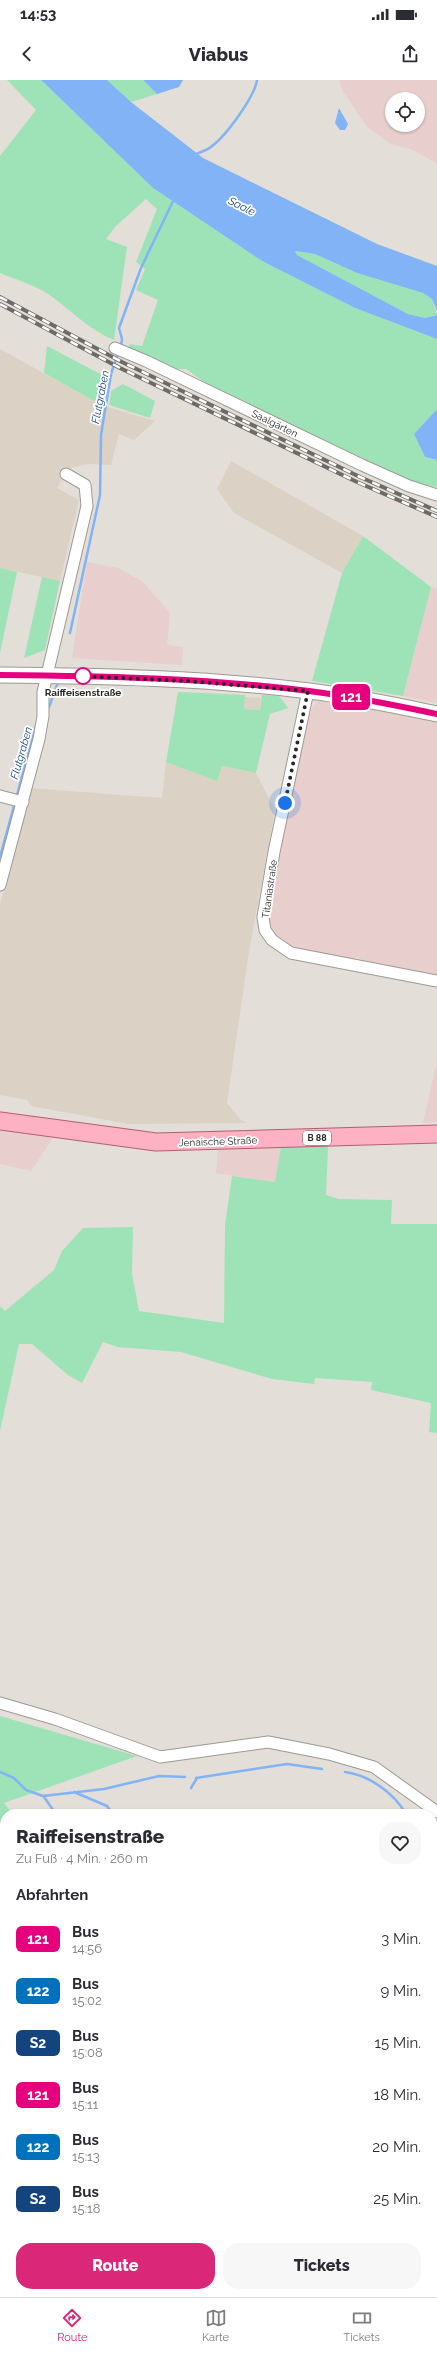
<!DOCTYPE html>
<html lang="de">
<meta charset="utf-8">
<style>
body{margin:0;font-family:Raleway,sans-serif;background:#f7f7f7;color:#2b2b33;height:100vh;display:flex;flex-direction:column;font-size:15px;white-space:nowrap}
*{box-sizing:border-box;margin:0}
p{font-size:13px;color:#7c7c81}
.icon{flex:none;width:22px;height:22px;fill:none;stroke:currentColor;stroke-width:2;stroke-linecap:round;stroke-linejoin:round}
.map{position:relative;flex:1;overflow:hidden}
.panel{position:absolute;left:0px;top:1729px;width:437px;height:488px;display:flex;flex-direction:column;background:#fff;border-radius:16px 16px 0 0;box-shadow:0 1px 3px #0004}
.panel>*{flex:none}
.badge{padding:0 8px;border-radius:6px;font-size:14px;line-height:26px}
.fabs{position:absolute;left:385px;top:12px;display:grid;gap:8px}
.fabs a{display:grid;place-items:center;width:40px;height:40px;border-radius:50%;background:#fff;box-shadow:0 1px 3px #0004;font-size:20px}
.you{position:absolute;width:20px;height:20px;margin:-10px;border:3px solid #fff;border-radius:50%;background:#1a73e8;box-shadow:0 0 0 6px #1a73e833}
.map>.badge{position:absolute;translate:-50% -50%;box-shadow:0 0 0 2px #fff}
h2{padding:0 16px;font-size:15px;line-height:36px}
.round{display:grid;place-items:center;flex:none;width:42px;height:42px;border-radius:16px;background:#f7f7f7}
.headline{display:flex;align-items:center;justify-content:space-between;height:68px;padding:0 16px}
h1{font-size:19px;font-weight:800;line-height:30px}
.primary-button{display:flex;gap:8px;margin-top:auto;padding:8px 16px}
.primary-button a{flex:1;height:46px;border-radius:16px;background:#db2777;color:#fff;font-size:16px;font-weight:800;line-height:46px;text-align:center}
.primary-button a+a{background:#f7f7f7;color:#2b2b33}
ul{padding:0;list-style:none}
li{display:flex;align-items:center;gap:12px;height:52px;padding:0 16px}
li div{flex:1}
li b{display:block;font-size:15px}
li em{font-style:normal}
li .badge{min-width:44px;font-weight:700;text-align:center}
.status{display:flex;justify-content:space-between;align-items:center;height:28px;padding:0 20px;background:#fff;direction:ltr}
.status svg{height:11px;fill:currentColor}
header{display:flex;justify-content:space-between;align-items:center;height:52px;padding:0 16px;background:#fff;font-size:18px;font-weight:800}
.tabs{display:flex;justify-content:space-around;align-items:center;height:56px;border-top:1px solid #e1e1e2;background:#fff;font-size:11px;color:#7c7c81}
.tabs a{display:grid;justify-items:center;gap:2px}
.tabs .on{color:#db2777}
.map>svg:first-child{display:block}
</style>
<div class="status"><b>14:53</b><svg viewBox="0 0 49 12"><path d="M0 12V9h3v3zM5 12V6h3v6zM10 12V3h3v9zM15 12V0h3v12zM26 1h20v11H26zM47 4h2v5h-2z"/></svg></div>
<header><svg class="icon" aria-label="back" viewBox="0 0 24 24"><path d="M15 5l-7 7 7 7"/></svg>Viabus<svg class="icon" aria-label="share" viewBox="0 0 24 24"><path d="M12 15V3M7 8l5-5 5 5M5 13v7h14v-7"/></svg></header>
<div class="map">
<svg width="437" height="2217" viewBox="0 0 437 2217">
<rect width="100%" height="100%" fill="#e3ded7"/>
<!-- commercial -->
<path fill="#e8cecc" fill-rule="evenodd" d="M339,0H437V83L410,69L391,64L367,47L343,11ZM392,19H418V45H392Z
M87,482L118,488L143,502L170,533L167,565L183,567L182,585L72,578Z
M431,507L437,509V623L403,616Z
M318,621L365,627L437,642V896L367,883L356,876L355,881L289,868L280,864L268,847L267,835L288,724L310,631Z
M437,981V1042L423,1043L428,1021Z
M0,1049L53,1058L31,1091L0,1084Z
M281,1067L275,1102L216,1093L218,1069Z"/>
<!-- built -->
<path fill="#dbd2c5" d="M0,269L101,325L155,341L134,360L119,354L111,385L89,384L69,388L57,408L79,420L60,501L0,488Z
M231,381L363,456L342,493L234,433L217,409Z
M245,617L261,618L260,630L244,629Z
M166,682L217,700L222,686L256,693L275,730L249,871L227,1023L241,1040L248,1043L129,1044L31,1026L27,1020L0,1015V825L30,708L162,718Z"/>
<!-- green -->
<path fill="#9ee3b8" d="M7,0H41L153,108L262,181L355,228L437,259V329L414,354L425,377L437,380V407L409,402L216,310L186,289H172L128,268L130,264L142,266L158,220L136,210L145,189L136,182L157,129L146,119L116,146L106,159L127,167L114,260C89,250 70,229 48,214C33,204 16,200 0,193V76L36,30Z
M107,0H143L157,14L131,22Z
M295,171L315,174L357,193L423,213L432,219L437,235L425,238L408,234L297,175Z
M47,266L106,297L101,325L44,293Z
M123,304L155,321L150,338L109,325L111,311Z
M363,456L431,507L403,616L312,601L342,493Z
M0,488L17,492L0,573Z
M42,497L60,501L45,570L24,578Z
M178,612L245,615L244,629L260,630L262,615L279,616L288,628L270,634L256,693L222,686L217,701L166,682Z
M328,1066L326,1115L339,1119L392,1120L391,1144H437V1353L429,1352L431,1323L371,1310L372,1302L315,1298L314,1304L272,1299L181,1272L118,1267L103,1262L82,1303L68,1295L32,1264H19L0,1351V1226L5,1231L54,1190L62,1171L83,1148L133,1147L132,1194L139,1231L224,1243L225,1145L232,1096L275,1102L281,1067Z
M0,1636L137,1676L4,1723L13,1734H5V2166L0,2163Z
M432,2169L437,2171V2201L432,2217H310L312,2212H432Z
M0,2175L5,2177V2212H72L83,2217H0Z
M89,2212H127L126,2217H100Z
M203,2212H274L271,2217H216Z"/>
<!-- water -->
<path fill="#81b3f6" d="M41,0H107L131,22L203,78L377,164L437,186V231L432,219L423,213L357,193L315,174L295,171L297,175L408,234L425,238L437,235V259L355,228L262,181L153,108Z
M143,0H183L179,7L157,14Z
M339,28L348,44L345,50H340L335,43Z
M437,329V380L425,377L414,354Z"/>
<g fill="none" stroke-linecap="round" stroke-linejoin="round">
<!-- stream -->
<path stroke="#81b3f6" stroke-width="2.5" d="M196,74C201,72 208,70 212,66C226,56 255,16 257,0
M121,266L122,259L119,248L141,188L174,119
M70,553L100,415L101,355L111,294L118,273
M49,627L57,605
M17,715L36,646
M0,777L14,726
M0,1692L14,1698L26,1710L43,1716L104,1709L159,1696L185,1697
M345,1692C369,1695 394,1713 406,1734
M196,1698L287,1684L322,1689
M191,1708L197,1698
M74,1712L107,1726L113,1734
M44,1717L56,1734
M432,1838L436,1857L432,1875
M432,2030L437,2027
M432,2129L437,2131"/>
<defs>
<path id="street" d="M115,268L146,281L362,385L409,406L437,415
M308,611L274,772L263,837L265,850L272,860L291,873L437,901
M0,716L23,722
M0,805L39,659L43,636V612L87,426L85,405L66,394
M0,1623L55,1639L160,1677L268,1662L329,1674L374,1687L437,1732
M432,1917L437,1900
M432,1998L437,2004"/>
<path id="secondary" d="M0,595C102,596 207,598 309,611C352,616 394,625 437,634"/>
<path id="primary" d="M0,1041L156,1062L437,1054"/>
</defs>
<!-- street casing -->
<use href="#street" stroke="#9d9993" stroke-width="13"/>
<!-- secondary casing -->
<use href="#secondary" stroke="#9d9993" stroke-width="17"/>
<!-- primary casing -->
<use href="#primary" stroke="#b25f72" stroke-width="19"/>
<!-- street -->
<use href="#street" stroke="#fff" stroke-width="11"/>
<!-- secondary -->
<use href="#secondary" stroke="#fff" stroke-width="15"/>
<!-- primary -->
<use href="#primary" stroke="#fdb1c3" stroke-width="17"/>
<defs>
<path id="rail" d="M0,217L122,282L360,397L437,431
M0,224L120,288L357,402L437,437"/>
</defs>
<!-- rail casing -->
<use href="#rail" stroke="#6d6b66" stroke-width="4"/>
<!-- rail -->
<use href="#rail" stroke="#fff" stroke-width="2.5" stroke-dasharray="8" stroke-linecap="butt"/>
</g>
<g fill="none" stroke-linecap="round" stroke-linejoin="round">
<defs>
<path id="line" d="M0,595C103,596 207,598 309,611C352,616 394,625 437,634"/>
</defs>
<!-- line casing -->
<use href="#line" stroke="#fff" stroke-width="9"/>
<!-- line -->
<use href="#line" stroke="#e6007e" stroke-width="6"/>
<!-- walk -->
<path stroke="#292825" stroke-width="4" stroke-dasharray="0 7.2" d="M83,596H78L187,601L308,611L285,723"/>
</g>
<!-- markers -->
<circle fill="#fff" stroke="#e6007e" stroke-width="2" cx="83" cy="596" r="8"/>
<g text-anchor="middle" stroke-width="3.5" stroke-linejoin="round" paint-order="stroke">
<!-- shield labels -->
<rect fill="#fff" stroke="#696866" stroke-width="1" x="303" y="1051" width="28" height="14" rx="3"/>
<g font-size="9" font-weight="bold" fill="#292825">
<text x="317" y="1061">B 88</text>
</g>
<!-- street labels -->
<g font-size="10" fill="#292825" stroke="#fff">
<text transform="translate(275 343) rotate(26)" y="4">Saalgärten</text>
<text transform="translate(269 809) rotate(-82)" y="4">Titaniastraße</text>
<text transform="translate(218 1061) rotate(-2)" y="4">Jenaische Straße</text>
</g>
<!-- stop labels -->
<g font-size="10" font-weight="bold" fill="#292825" stroke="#fff">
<text x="83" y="616">Raiffeisenstraße</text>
</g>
<!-- water labels -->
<g font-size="11" font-style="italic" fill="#12437e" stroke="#fff">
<text transform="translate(242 126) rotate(27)" y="4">Saale</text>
<text transform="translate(100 317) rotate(-79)" y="4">Flutgraben</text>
<text transform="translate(21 673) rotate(-74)" y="4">Flutgraben</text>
</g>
</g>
</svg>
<div class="fabs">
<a><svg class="icon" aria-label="locate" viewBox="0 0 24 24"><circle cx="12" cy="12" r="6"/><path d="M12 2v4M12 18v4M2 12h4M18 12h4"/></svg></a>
</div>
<div class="you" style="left:285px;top:723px"></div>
<b class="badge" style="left:351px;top:617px;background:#e6007e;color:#fff">121</b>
<section class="panel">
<div class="headline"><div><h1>Raiffeisenstraße</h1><p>Zu Fuß · 4 Min. · 260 m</p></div><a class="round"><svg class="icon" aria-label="heart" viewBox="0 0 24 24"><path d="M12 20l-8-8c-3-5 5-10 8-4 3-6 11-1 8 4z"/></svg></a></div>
<h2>Abfahrten</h2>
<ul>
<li><span class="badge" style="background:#e6007e;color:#fff">121</span><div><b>Bus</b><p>14:56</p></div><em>3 Min.</em></li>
<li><span class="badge" style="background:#0072bc;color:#fff">122</span><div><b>Bus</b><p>15:02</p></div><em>9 Min.</em></li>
<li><span class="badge" style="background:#13447e;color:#fff">S2</span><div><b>Bus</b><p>15:08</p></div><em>15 Min.</em></li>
<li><span class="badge" style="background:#e6007e;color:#fff">121</span><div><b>Bus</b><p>15:11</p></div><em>18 Min.</em></li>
<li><span class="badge" style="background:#0072bc;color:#fff">122</span><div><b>Bus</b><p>15:13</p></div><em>20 Min.</em></li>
<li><span class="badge" style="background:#13447e;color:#fff">S2</span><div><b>Bus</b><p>15:18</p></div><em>25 Min.</em></li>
</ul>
<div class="primary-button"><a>Route</a><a>Tickets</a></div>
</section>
</div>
<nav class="tabs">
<a class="on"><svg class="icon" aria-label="directions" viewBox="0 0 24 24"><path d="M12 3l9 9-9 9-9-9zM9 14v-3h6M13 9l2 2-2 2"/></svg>Route</a>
<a><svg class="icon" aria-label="map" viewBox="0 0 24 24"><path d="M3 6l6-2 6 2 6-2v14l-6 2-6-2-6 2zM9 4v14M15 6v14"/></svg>Karte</a>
<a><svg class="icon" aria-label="tickets" viewBox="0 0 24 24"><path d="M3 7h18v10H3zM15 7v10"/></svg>Tickets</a>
</nav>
